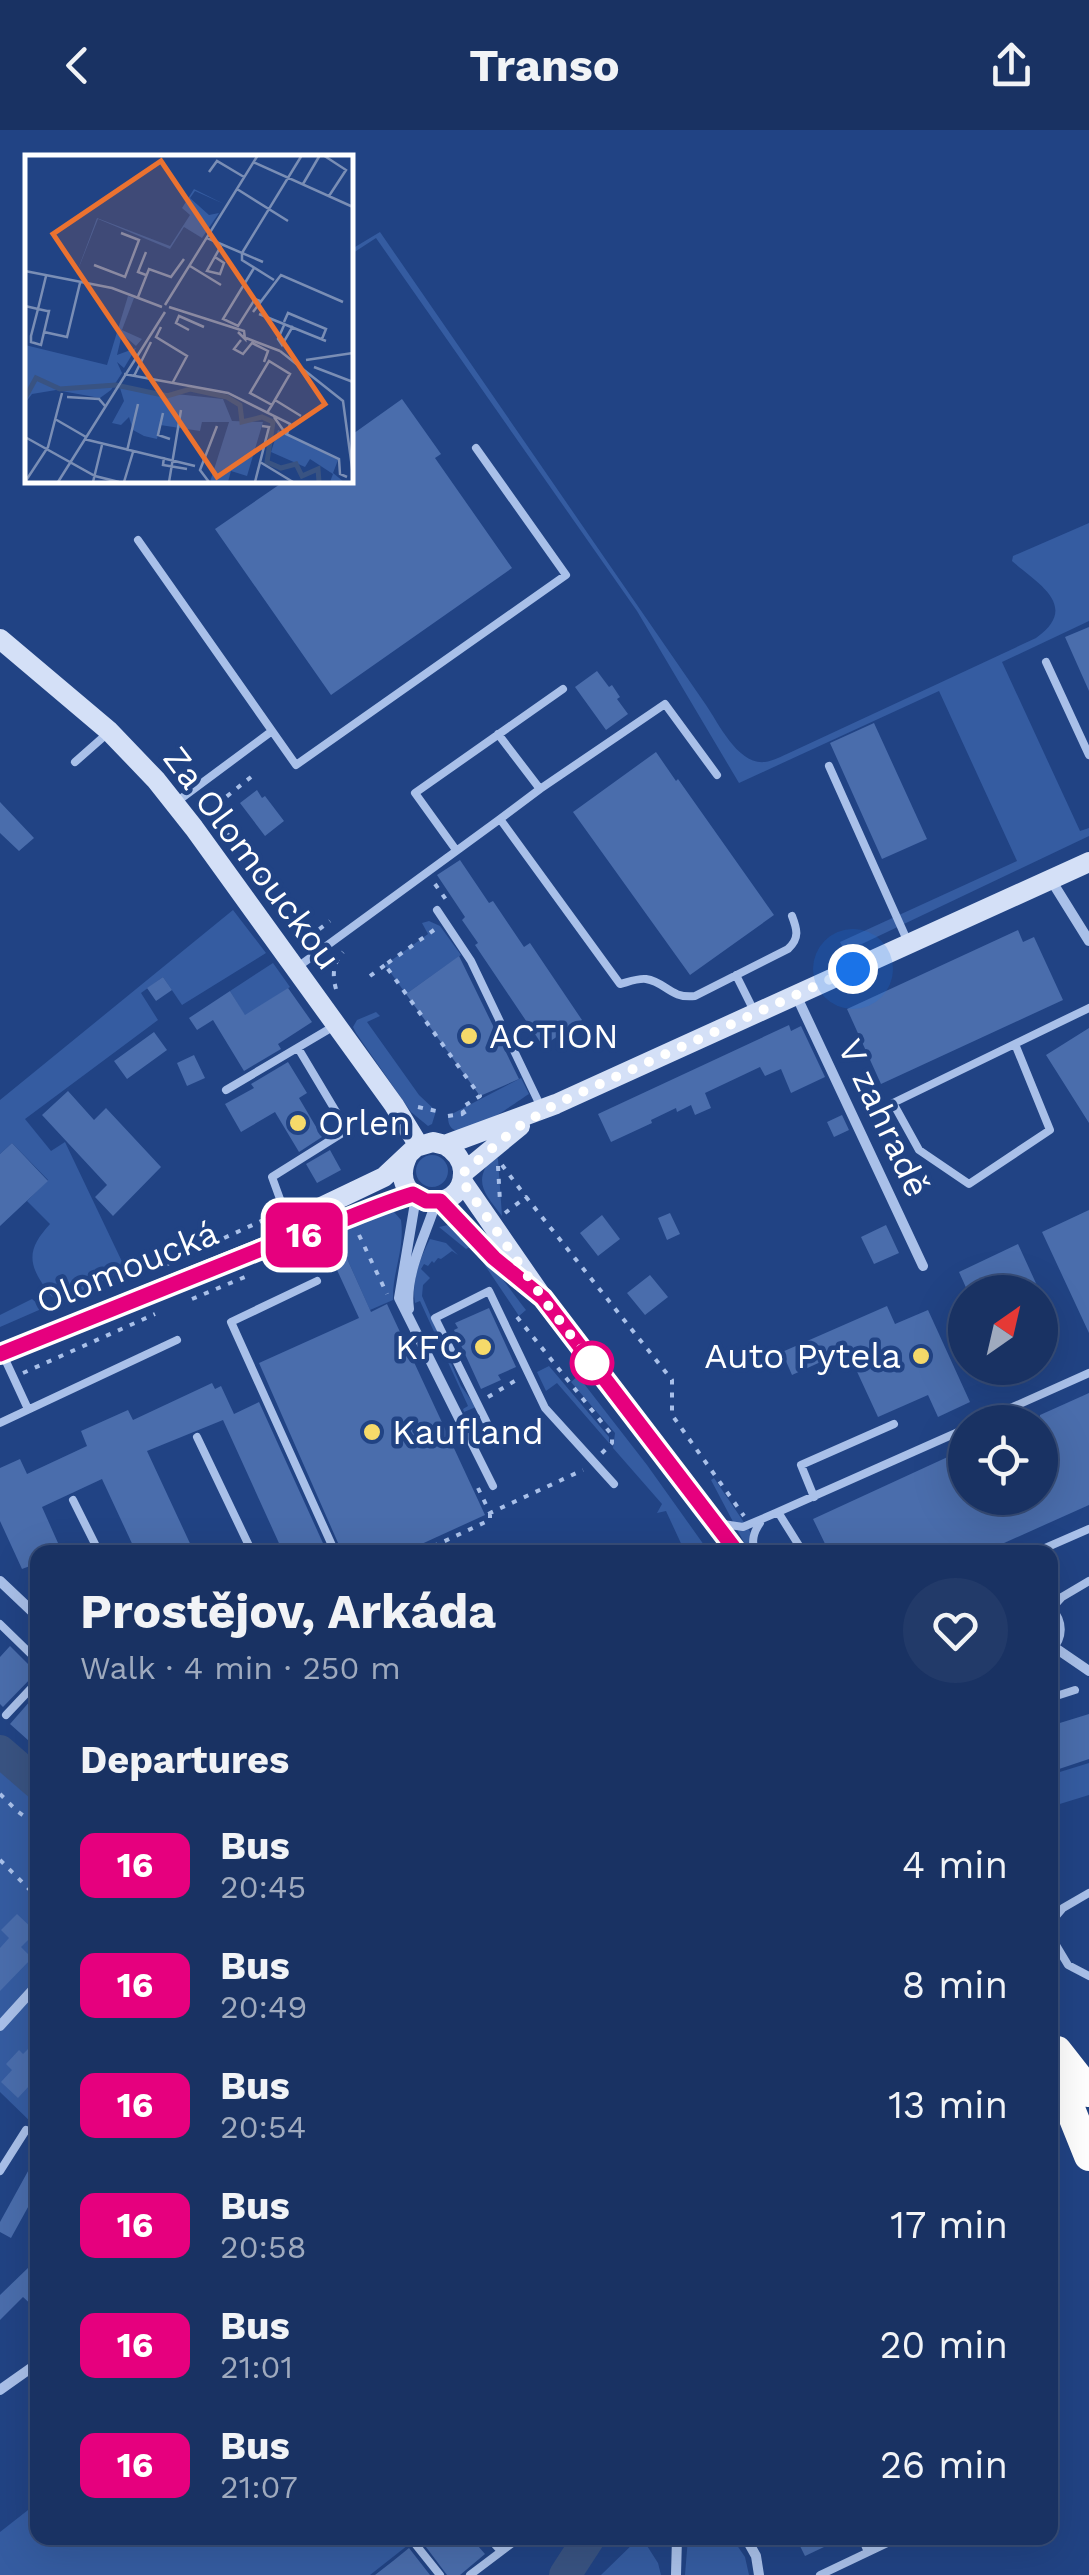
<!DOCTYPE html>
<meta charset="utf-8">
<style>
body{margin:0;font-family:"Work Sans",sans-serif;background:#223a69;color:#f1f3f6;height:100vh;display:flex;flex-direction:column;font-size:38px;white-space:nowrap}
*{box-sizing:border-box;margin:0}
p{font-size:32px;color:#9faabe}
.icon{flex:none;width:55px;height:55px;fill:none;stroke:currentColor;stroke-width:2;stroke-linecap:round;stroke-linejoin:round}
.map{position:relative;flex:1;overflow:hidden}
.sheet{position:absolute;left:30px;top:1415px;width:1028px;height:1000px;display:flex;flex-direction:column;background:#193263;border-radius:20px;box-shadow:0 10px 40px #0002,0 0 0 2px #374d78}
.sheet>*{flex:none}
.badge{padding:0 20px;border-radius:15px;font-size:35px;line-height:65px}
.needle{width:65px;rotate:34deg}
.tools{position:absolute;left:948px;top:1145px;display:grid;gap:20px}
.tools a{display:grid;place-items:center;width:110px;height:110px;border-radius:50%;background:#193263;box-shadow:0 10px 40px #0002,0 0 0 2px #374d78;font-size:50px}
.you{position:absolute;width:50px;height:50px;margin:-25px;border:8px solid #fff;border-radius:50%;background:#1a73e8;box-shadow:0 0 0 15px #1a73e833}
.map>.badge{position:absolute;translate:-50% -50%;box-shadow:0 0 0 5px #fff}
h2{padding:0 50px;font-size:38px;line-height:90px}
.round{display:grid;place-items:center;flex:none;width:105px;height:105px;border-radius:52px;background:#223a69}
.headline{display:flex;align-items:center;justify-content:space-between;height:170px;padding:0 50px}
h1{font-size:48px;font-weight:700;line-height:75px}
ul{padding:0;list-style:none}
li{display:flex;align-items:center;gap:30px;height:120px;padding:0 50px}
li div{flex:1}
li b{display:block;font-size:38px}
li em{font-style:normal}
li .badge{min-width:110px;font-weight:700;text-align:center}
header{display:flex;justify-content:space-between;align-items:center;height:130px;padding:0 50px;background:#193263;font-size:45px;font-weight:700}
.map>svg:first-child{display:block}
</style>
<header><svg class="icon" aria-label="back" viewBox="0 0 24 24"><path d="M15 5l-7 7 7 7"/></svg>Transo<svg class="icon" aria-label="share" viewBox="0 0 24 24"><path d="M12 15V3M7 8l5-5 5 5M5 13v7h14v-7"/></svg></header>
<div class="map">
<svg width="1089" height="2445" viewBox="0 0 1089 2445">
<rect width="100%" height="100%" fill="#214384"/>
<!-- green -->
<path fill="#355ca1" d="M380,102L706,575C719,594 738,635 765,632C773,631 782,626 789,623L1036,508C1081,476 1037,453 1012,431L1013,426L1089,393V491L1002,532L1080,701L1089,698V706L845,822L840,812L1017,731L939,561L739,653L637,481L376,108L350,125V120Z
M233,780L266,823L182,875L163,847L141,863L158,890L25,989L51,1021L65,1012L126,1140L59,1171C50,1167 48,1162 42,1153C26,1129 31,1115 50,1094L27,1071L48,1050L12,1013L0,1024V970Z
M429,791L440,796L461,825L406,864L385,835L428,804L422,793Z
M273,833L290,857L245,886L230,861Z
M376,882L380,886L367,892L419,965L436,981L432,994L428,996L411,982L356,903L353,897L357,890Z
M521,948L529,964C514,973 447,1026 448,986Z
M495,1025L498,1029L502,1086C483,1062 472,1050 495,1025Z
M416 1041a16 16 0 1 1 32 0a16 16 0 1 1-32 0Z
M388,1080L394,1082L401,1090C405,1120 392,1142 393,1170L370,1180L345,1124L311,1138L300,1115Z
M448,1095C473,1106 508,1157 526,1180L519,1186L472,1116L466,1119L439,1097Z
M430,1109L446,1113L458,1125L452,1121L441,1129L438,1128L434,1133L432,1131L428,1136L424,1134L421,1139L430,1148L423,1155L422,1166L461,1256L476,1277L464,1282L463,1279L468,1276L420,1171L415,1173C411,1151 420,1128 430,1109Z
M32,1169L40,1176L39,1180L0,1197V1185Z
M549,1236L609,1307V1313L557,1253L546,1261L537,1242Z
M578,1246L647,1335L709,1422H685L666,1381L657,1383L662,1374L613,1318L615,1303L571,1252Z
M714,1348L764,1422H749L711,1350Z
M1089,1633V1665L1050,1677V1645Z
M0,1641L37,1670V1998L0,1962Z
M37,2373L38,2408H417L370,2445H0V2402Z
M639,2408H642L658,2433L661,2445H601Z
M688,2408H732L745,2427L749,2445H685Z"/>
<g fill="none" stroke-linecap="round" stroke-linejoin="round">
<!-- river -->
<path stroke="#395382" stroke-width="32" d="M0,1621L38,1654
M565,2445L589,2408"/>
</g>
<!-- building -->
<path fill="#4a6dac" d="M402,269L441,324L435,328L512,438L331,565L215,399L286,350H350V306Z
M1089,497V561L1065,507Z
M597,541L609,557L612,555L620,567L617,569L628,584L606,600L575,557Z
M874,593L927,709L882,729L830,613Z
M656,622L676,651L678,649L774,785L690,845L573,682Z
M257,660L262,668L265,666L284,691L265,706L240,673Z
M0,672L34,708L19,721L0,703Z
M460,730L489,773L493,771L524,817L530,813L582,890L543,916L475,815L478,813L462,790L465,787L437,745Z
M1018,800L1023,812L1034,807L1063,870L881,954L847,879Z
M459,826L519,949L480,966L406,864Z
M163,847L172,860L156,871L147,858Z
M288,858L312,892L278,914L281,919L244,941L213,890L197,900L189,888L230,861L245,885Z
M789,895L791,901L801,896L825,947L791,963L781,939L765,946L760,937L705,963L711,978L695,985L691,975L677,982L676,978L651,990L652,993L611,1012L598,984Z
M1089,898V993L1046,925Z
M154,902L167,920L127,949L114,931Z
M194,925L205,948L187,956L177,933Z
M288,932L307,963L299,968L322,1007L299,1022L275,982L241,1002L225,974L254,958L251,954Z
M68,961L94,990L106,978L161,1037L113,1086L95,1067L107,1055L42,985Z
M842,985L849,1000L834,1007L827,992Z
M12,1013L48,1051L0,1096V1024Z
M330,1020L341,1040L317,1053L306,1034Z
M1089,1080V1203L1042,1102Z
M670,1083L680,1104L667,1110L658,1088Z
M602,1085L620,1109L598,1126L580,1103Z
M886,1095L899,1123L874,1134L861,1107Z
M1018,1114L1040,1162H968L959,1142Z
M345,1124L371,1182L387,1174L485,1385L404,1422H342L259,1233L359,1188L332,1129Z
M650,1145L668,1167L645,1185L627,1163Z
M887,1176L895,1194L928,1180L970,1272L938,1287L928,1265L878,1287L847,1220L792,1245L782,1222Z
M489,1178L516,1237L498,1245L501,1250L481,1259L454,1200L458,1198L455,1193Z
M212,1253L215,1259L221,1256L234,1284L259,1272L327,1422H283L223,1290L147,1321L194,1422H136L102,1349L42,1377L62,1422H38V1433L22,1439L0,1391V1338L20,1329L27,1344L87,1316L81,1301L128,1280L133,1290Z
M1089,1263V1375L984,1422H829L813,1389L965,1319V1368H1040V1285Z
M10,1516L38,1544L33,1546L3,1577L0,1574V1527Z
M38,1562V1619L10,1594Z
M1089,1584V1629L1050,1642V1596Z
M17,1784L36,1802L21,1817L32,1828L0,1861V1818L9,1808L1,1800Z
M38,1909V1964L29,1956L18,1968L1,1952L12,1940L6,1934L19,1920L23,1924Z
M38,2023V2059L11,2108L0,2102V2092Z
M29,2137L38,2146V2181L23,2167L0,2190V2165Z
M422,2408H471L485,2424L460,2445H447L420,2409Z
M796,2408H843L805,2426Z
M409,2418L430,2445H375L393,2431Z"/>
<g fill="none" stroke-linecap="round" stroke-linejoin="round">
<!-- path -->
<path stroke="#a9c0e9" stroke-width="4" stroke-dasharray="5 8" stroke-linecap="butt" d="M251,647L216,675L214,680L216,689L301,801L305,804H313L330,791
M435,754L447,771
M434,800L385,835L480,966L461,978L466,986
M370,846L385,835
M336,859C332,845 333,833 343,822
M418,977L436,981
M448,986L463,984
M502,1035L526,1067
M498,1036L500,1072
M505,1083L526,1067L672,1250V1285L744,1386
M359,1105L387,1164
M165,1135L270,1087
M192,1169L252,1144
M517,1187L612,1305V1313L601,1324
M23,1243L155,1184
M488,1267L518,1249
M478,1358L490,1383L583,1340
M421,1422L490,1390V1383
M0,1664L17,1681L38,1696
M0,1730L38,1768"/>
<!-- lane -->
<path stroke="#a9c0e9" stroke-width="8" d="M138,410L296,635L566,445L476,318
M1046,532L1089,625
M498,604L540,659L500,689
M75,632L109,602
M829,636L907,810
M540,659L665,574L717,645
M175,673L272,601
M456,720L415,663L563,559
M437,780L471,831L540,975
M299,836L500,689L620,854C628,852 638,848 646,849C666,852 670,869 695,866L788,819C800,808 797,799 792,786
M736,845L755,883
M1015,914L1050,1000L969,1054L919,1020L893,973L1089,878
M226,960L336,895
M281,1097L284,1080L272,1047L347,1000L298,918
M317,1151L231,1192L335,1422
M3,1225L28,1279
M979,1292L1089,1243
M0,1293L177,1210
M491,1301L435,1188L489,1161L545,1278L614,1354
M197,1307L252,1422
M470,1310L493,1356
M814,1367L801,1335L894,1294
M73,1370L99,1422
M723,1394L743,1397L778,1382
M754,1422C752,1410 753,1403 760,1393
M803,1422L778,1382L965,1299
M1036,1422L1089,1399
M1051,1479L1062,1467L1089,1451
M0,1494L38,1531
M1050,1568L1075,1560
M6,1585L38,1551
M1089,1763L1063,1778L1052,1791L1050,1805L1068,1835L1089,1846
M0,2041L26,2000
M489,2408L501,2421
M862,2408L868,2422
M416,2415L440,2445
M470,2445L519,2408
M820,2445L896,2409"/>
<!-- street -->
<path stroke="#a9c0e9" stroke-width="10" d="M1051,750L1089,811
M796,865L923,1136
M416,1067L399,1168L470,1310
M409,1179C404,1144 426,1105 436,1072
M0,1451L38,1487
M1050,1478C1063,1492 1063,1507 1050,1521
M1054,1517L1089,1541
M0,1896L38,1854
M0,2260L38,2233
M746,2408L756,2426L759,2445
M676,2445L677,2408"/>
<!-- secondary -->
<path stroke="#d4e0f7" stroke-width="20" d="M0,509L109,601L156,650L194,698L394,975L419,1016
M408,1025C382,1076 465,1090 463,1041C462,1029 455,1021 445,1015
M463,1043L520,996
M462,1051L547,1174L737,1422
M440,1071L484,1118L522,1151
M279,1111L294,1090L384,1047L416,1017L433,1012L445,1015L556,974L1089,732
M0,1224L279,1111C325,1100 367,1078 413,1064"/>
<!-- highway -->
<path stroke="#fff" stroke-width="30" d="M1057,1921L1089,1962
M1050,1929L1089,2026"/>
</g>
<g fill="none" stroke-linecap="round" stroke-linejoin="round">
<defs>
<path id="line" d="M0,1224L279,1112C325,1100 367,1078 413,1064L426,1071H440L494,1128L543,1168L737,1422"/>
</defs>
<!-- line casing -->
<use href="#line" stroke="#fff" stroke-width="22"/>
<!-- line -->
<use href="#line" stroke="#e6007e" stroke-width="15"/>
<!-- walk -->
<path stroke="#fff" stroke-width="10" stroke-dasharray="0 18" d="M592,1233L547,1174L462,1051L463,1043L515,999L556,974L853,839"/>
</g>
<!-- markers -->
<g fill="#f6da6a" stroke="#214384" stroke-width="4">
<circle cx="469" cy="906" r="10"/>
<circle cx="298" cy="993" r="10"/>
<circle cx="483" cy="1217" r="10"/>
<circle cx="921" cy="1226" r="10"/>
<circle cx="372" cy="1302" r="10"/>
</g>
<circle fill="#fff" stroke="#e6007e" stroke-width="5" cx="592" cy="1233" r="20"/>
<g text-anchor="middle" stroke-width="9" stroke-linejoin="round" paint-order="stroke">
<!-- street labels -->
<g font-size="35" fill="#fff" stroke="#214384">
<text transform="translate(252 728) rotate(53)" y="12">Za Olomouckou</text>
<text transform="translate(884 988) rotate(65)" y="12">V zahradě</text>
<text transform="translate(127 1137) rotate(-22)" y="12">Olomoucká</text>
</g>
<!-- poi labels -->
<g font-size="35" fill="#fff" stroke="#214384" text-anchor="start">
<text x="489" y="918">ACTION</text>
<text x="318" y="1005">Orlen</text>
<text x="463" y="1229" text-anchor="end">KFC</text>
<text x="901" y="1238" text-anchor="end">Auto Pytela</text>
<text x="392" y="1314">Kaufland</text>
</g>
</g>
<!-- overview -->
<g transform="translate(25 25)">
<rect width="328" height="328" fill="#214384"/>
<path d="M169,34L199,49L170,36L165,43L184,60L194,58L177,83L159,72L145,94L73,64L49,125L72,63L145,91L165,60L157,53ZM103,141L109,143L97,175L117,184L111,191L97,179L92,200L111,193L99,213L92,207L97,218L86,235L75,243L31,235L7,239L0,248V190L82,210ZM95,233L198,244L207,266L238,267L222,321L206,316L203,327H185L204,267H177L175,276L135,270L132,284L119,281L108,275L104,262L96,270L87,268L99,246ZM253,275L313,305L308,318L319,327H305L308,319L285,304L280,312L246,297Z" fill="#355ca1"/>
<path fill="none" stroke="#395382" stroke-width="5" d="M0,243L11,223L35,234L91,230L142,241L165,234L202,242L215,250L217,267L237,262L248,267L242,307L256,313L271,309L277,321L293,314L294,327"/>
<path fill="none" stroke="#7a8eb5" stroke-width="2.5" d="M298,0L321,15L304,41M228,7L328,52M184,17L192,6L219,22M278,29L295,0M212,34L263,66M182,83L238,107M121,97L113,117L121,120M217,98L277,0M217,98V105L249,125M190,102L199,108L195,119L182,116L197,89M69,110L100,122L114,85L96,78M165,111L196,130M229,113L198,164L213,171L230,144L235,146M0,116L87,133L137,152M113,142L124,114L146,122L159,104M140,150L233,0M0,151L13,154L22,156H24L16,190L6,187V181L13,154L21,121M144,152L219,176L220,184L213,177M228,157L256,120L318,147M234,159L301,186M259,167L263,158L301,174L297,184M260,168L253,184L257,190L268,171M136,172L131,182L162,201L148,227M164,175L151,168L154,161L179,172M19,177L42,182L55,128M221,183L255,196M216,185L209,194L218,199L227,188L243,196L239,207M255,196L318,246L328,320M281,205L328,198M289,212L328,227M99,219L203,238L265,269L262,279M109,221L126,187M42,242L74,244L80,251M250,245L276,261M138,258L133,280L145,284M242,258L247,250L265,219L244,206L225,238L247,250M249,262L261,279L314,304L315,319L322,322M30,264L61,282M0,282L70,321L94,327M59,284L170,311M102,296L113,249M139,302L138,310L162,314M235,307L268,327M0,327L23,292L37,238M33,327L140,157M68,327L77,290M99,327L108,297M144,327L156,255M184,327L175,315L192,271M230,327L244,272L237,271"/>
<path fill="#eb7230" fill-opacity="0.15" stroke="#eb7230" stroke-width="5" d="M136,6L300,249L192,322L28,79Z"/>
<rect width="328" height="328" fill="none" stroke="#fff" stroke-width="5"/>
</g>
</svg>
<div class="tools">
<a><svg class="needle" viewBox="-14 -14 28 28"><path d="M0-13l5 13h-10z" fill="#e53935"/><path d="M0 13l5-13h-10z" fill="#9faabe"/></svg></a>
<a><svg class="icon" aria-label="locate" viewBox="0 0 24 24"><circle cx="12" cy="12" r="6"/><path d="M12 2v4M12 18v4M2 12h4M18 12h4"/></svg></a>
</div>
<div class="you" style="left:853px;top:839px"></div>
<b class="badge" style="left:304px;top:1105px;background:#e6007e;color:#fff">16</b>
<section class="sheet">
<div class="headline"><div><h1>Prostějov, Arkáda</h1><p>Walk · 4 min · 250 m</p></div><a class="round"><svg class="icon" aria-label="heart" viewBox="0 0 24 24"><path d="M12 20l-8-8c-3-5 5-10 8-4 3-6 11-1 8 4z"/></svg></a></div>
<h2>Departures</h2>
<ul>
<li><span class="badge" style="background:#e6007e;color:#fff">16</span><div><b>Bus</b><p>20:45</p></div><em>4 min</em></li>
<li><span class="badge" style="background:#e6007e;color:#fff">16</span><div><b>Bus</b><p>20:49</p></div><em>8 min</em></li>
<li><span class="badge" style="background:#e6007e;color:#fff">16</span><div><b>Bus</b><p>20:54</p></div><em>13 min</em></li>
<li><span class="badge" style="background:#e6007e;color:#fff">16</span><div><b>Bus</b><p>20:58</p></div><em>17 min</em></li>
<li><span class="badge" style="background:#e6007e;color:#fff">16</span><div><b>Bus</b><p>21:01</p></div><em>20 min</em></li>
<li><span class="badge" style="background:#e6007e;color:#fff">16</span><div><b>Bus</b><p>21:07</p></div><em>26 min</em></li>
</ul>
</section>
</div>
